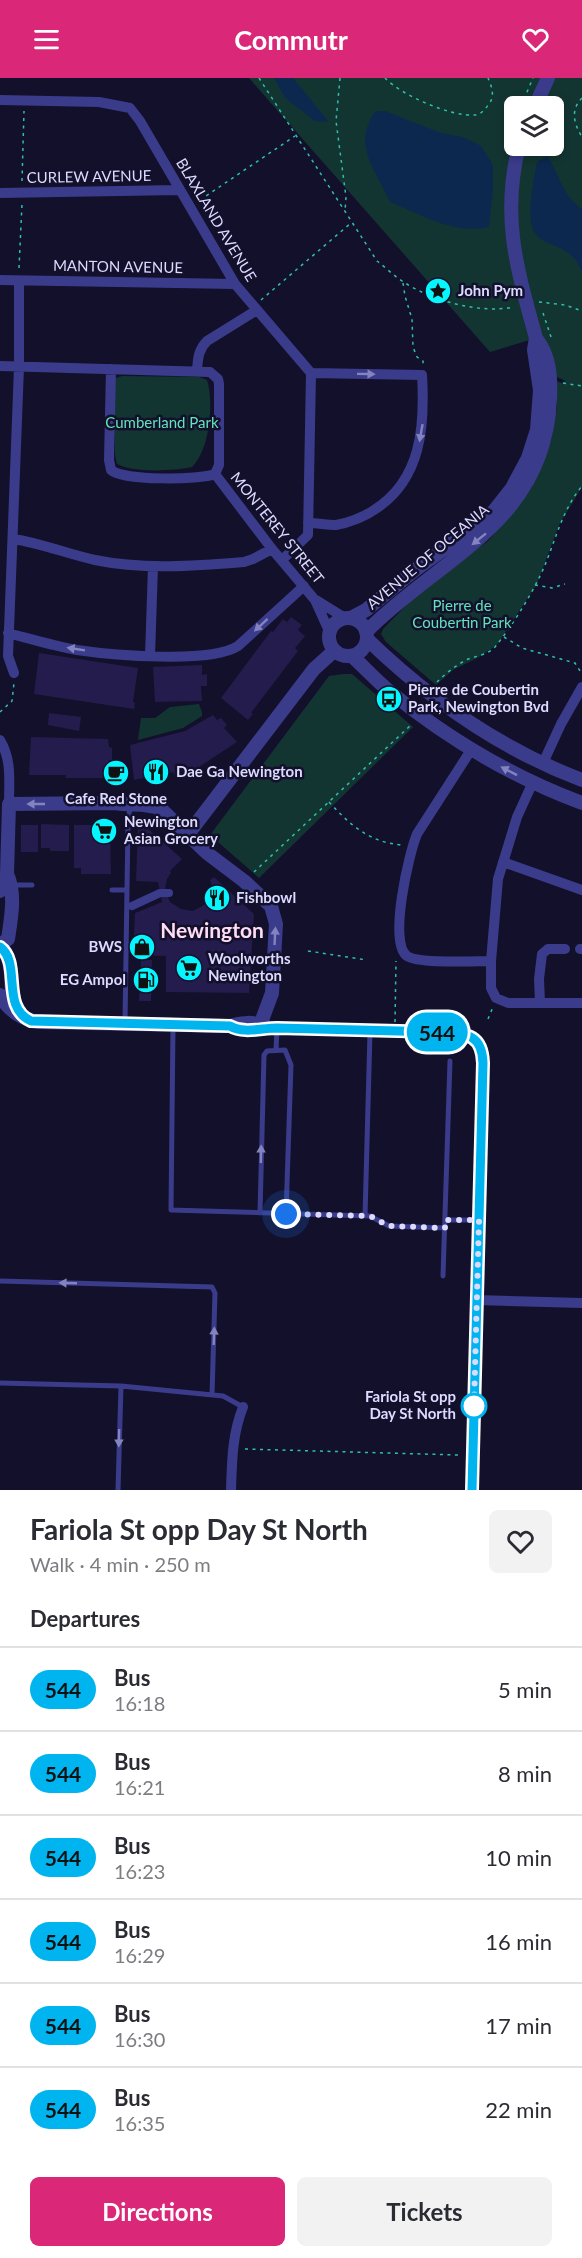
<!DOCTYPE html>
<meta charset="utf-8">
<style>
body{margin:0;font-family:Lato,sans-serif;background:#f2f2f3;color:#2b2b33;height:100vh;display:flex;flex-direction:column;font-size:22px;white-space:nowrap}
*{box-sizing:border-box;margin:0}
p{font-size:20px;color:#7c7c81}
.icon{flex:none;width:33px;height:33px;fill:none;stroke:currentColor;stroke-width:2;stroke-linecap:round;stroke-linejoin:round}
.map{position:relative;height:1412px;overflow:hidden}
.drawer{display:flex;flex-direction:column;background:#fff;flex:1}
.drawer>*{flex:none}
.badge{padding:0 12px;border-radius:20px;font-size:21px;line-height:39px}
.controls{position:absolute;left:504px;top:18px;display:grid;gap:12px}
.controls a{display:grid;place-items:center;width:60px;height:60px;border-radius:9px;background:#fff;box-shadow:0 3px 9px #0003;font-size:30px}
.you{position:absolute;width:30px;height:30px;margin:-15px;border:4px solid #fff;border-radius:50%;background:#1a73e8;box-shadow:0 0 0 9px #1a73e833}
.map>.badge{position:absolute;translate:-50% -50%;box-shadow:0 0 0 3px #fff}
h2{padding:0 30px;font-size:22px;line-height:54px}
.round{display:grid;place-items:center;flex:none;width:63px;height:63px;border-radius:9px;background:#f2f2f3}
.overview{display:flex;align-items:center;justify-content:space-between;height:102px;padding:0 30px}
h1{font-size:28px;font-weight:700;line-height:45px}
.primary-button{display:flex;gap:12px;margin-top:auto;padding:12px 30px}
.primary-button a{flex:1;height:69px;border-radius:9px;background:#db2777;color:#fff;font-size:24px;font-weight:700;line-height:69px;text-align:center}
.primary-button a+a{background:#f2f2f3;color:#2b2b33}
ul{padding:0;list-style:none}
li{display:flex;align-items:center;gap:18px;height:84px;padding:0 30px;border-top:2px solid #e1e1e2}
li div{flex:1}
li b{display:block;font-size:22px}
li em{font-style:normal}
li .badge{min-width:66px;font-weight:700;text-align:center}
header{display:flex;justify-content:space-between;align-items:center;height:78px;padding:0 30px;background:#db2777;color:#fff;font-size:27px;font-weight:700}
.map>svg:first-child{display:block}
</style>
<header><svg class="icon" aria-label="menu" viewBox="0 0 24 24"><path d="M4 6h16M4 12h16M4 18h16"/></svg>Commutr<svg class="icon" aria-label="heart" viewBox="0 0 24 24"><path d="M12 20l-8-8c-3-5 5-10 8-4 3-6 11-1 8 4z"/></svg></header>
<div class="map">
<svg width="582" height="1412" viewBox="0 0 582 1412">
<rect width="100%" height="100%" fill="#13102b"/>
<!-- green -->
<path fill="#133532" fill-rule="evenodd" d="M249,0H582V409L559,447L537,506L497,567L481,578L453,592L436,607L386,564L381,556L383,551L427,506L488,463L517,430L531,410L551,363L557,329L556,303L562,305L566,303L550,296L536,260L490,274ZM514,28H554V68H514Z
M122,298L199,299L207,302C214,324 210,372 192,389C174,393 133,395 117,386L115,377L114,304L116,300Z
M343,596H352L413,649L259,800L210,757L329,598Z
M199,626L202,634V638L183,650L138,662L141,640H155L170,629Z"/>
<!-- water -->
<path fill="#0c284e" d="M274,0H293L329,44L315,43L285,20Z
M376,33H385L441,55L463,59L481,68L493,87V110L489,149C454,157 422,137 390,124C377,93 350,67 376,33Z
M547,78C561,98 561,116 582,131V193C568,163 548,172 535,155C525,142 534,99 537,84Z"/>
<!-- building -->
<path fill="#231c4c" d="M291,539L302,547L298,552L305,558L295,570L298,573L251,635L253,636L248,642L221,620L271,553L273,554L283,541L287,544Z
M39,575L138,590L133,624L135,625L134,631L34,616Z
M202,587V597L207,596V608H201L202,623L155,624L153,589Z
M49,635L81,639L79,653L48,647Z
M213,637L217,642L221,640L227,647L224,650L237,664L199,689L174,697L173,694L134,702L130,667L185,653Z
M31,659L108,661L109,669L112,670V682H109L111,700H66V697H29Z
M41,746L69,747V773H50V770H41Z
M21,747H38V774H21Z
M74,747H110L111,796H81V790H74Z
M138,748H145L182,781L170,793L171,795L167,801L165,811L170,824L181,831L193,833L204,827L211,818L212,808L210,802L214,799L254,836L249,915L166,914V878L133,877L135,835L162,824L158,804L136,803Z
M141,882H152L151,923H139Z"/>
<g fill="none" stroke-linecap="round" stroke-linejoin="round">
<!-- path -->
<path stroke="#2ebfad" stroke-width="1.5" stroke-dasharray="3 4.5" stroke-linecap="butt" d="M259,0L377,183C385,189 393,197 402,203C432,223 480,236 514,229
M340,0L336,43L346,119L345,133
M385,0C401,17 451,39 475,37C481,37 485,31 489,26C495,18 492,9 488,0
M582,20C570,32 574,46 582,59
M521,28L533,0
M512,57L514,49
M22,103L24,33
M200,122L295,58
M19,190L22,126
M403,205L405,218L412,241L413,269L417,279L423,283V287
M261,222L351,145
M539,224L565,227L582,233
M543,235L551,259
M563,305L582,308
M535,507L552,510L565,506
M504,559L522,570L575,585L582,596
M437,604C445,596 455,588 466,582C475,578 488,577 495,569C513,547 534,513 545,487C556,460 563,431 582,408
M0,634L12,623L14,605
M329,724C350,747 370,765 403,767
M254,794L412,646
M308,873L367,882
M488,941L493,929
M395,944L396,883
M245,1371L458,1377"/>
<!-- service -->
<path stroke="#3a3c8b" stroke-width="5" d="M12,807H32
M112,812H127
M125,944L128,745L130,729
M173,949L171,1132L370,1138L389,1148L445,1150
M276,972L277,950
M260,1135L264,977L267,973L285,972L291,987L286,1136
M365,1138L370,954
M445,1142H479
M443,1198L450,983
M0,1203L212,1209L215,1215L212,1317
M0,1305L121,1308L223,1318L243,1329
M118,1412L121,1308"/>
<!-- pedestrian -->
<path stroke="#3a3c8b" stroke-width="8" d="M132,828L160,815H169"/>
<!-- minor -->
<path stroke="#3a3c8b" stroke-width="10" d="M0,22L99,24L130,30L140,43L235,206L311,295L308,457L282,482
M0,115L179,112
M0,202L235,206
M0,288L210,294L218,301L219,306V387L215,396C200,402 123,403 111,392L109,382L111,291
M197,292C198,281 198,272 207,263L257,232
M215,396L272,471L315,522L329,553
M308,445C317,445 327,447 336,447C348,445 364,439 374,432C422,402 425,347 422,297L311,295
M13,461C41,465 67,476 95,482C143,492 195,488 244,484L253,481L272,471
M316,522L345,540
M8,555C31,561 54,568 77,572C111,577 210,586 238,568L304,508
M150,578L153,488
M14,595L8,578L19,289V203
M0,662C12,682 9,703 9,726
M471,672L417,756C409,775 388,865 407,878C418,886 474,883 491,883
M543,685L561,646L582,609
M533,704L517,739L498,801L491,883V910L496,920L508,925H582
M503,784L582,812
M580,871H582
M540,925L539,901L542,876L548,871H565
M265,950L465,957C479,962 482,970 483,985L472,1412
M477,1222L582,1225
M231,1412C232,1383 232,1357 243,1329"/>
<!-- tertiary -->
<path stroke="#3a3c8b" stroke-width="14" d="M535,28L548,0
M329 559a19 19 0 1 1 38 0a19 19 0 1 1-38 0Z
M351,540L366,532L415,492L481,444L493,434L512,410L528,380L537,352L540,312L534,272L536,260C517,191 501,139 519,68
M366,554C440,479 545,445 550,321C551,299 550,278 536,260
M367,561C430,622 500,671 582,702
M352,578C364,589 376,602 389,613C447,660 512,699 582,725
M189,755L314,591L334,573
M0,813L1,806L7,796L9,726L115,725C131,728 146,724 161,731L207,775L244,803L271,828L276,846L272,915L262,942L265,950
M0,867L8,861C11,841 16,815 7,796
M0,869C15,880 9,904 13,920C15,926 19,932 22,938
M0,917C7,932 23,942 39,944L230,948C241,945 254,942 265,950"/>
</g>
<!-- one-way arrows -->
<defs><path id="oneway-solid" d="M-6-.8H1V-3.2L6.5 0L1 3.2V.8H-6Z" transform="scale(1.5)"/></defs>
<g fill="#8383bf">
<use href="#oneway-solid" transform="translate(366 296) rotate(1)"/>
<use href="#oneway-solid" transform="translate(421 355) rotate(100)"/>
<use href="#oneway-solid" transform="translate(479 461) rotate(141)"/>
<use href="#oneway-solid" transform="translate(261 547) rotate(137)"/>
<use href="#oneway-solid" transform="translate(76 571) rotate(-171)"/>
<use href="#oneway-solid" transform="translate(509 693) rotate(-153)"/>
<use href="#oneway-solid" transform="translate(36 726) rotate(180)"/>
<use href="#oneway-solid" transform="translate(275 858) rotate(-87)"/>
<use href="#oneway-solid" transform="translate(261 1076) rotate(-89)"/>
<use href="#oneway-solid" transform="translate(68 1205) rotate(-178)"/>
<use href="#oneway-solid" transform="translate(214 1258) rotate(-88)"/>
<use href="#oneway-solid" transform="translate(119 1360) rotate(91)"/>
</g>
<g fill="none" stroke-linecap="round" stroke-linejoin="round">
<defs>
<path id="line" d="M0,869C22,885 0,929 31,943L230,948C244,956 261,950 277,950L439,954C464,956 482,954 483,985L472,1412"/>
</defs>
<!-- line casing -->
<use href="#line" stroke="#fff" stroke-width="14"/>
<!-- line -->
<use href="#line" stroke="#00b5ef" stroke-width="9"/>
<!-- walk -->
<path stroke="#dcdaff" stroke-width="6" stroke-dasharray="0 10.8" d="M286,1136L370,1138L389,1148L445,1150V1142H479L474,1328"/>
</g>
<!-- icons -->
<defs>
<symbol id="sight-disc" viewBox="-11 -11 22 22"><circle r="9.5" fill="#06f6ff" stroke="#13102b"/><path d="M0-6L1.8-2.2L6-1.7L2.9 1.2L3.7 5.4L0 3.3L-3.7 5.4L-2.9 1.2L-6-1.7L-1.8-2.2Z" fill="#111"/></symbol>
<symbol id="bus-disc" viewBox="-11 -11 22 22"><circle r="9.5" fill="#06f6ff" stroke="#13102b"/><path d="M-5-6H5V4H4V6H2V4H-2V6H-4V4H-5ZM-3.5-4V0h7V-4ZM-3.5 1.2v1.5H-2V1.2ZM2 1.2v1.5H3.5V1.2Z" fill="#111"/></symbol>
<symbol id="restaurant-disc" viewBox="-11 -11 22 22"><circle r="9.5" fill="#06f6ff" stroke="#13102b"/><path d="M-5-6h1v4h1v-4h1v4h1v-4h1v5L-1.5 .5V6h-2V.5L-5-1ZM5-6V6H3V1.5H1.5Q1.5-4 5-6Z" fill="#111"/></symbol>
<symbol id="cafe-disc" viewBox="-11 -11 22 22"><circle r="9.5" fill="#06f6ff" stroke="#13102b"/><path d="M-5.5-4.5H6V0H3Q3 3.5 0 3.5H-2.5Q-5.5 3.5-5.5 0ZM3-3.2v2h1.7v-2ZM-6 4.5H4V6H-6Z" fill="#111"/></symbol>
<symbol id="supermarket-disc" viewBox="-11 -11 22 22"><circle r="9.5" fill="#06f6ff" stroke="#13102b"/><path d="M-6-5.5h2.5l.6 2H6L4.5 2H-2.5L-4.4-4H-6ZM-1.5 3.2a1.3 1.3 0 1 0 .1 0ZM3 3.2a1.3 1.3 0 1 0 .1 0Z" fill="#111"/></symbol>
<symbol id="shop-disc" viewBox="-11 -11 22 22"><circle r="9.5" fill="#06f6ff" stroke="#13102b"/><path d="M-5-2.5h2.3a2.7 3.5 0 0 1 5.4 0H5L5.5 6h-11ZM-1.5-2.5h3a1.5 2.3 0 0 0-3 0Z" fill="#111"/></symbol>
<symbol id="fuel-disc" viewBox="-11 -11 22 22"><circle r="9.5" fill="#06f6ff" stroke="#13102b"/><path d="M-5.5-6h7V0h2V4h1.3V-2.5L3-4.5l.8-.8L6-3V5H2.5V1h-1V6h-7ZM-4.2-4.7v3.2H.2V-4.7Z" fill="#111"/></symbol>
</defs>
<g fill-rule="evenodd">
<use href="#sight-disc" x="423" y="198" width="30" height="30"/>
<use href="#bus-disc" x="374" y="606" width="30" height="30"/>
<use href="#restaurant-disc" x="141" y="679" width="30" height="30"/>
<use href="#cafe-disc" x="101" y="680" width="30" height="30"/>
<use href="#supermarket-disc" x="89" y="738" width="30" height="30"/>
<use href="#restaurant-disc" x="202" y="805" width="30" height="30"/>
<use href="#shop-disc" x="127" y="854" width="30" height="30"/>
<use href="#supermarket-disc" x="174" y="875" width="30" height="30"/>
<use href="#fuel-disc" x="131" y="887" width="30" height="30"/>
</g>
<!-- markers -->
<circle fill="#fff" stroke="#00b5ef" stroke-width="3" cx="474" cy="1328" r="12"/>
<g text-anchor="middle" stroke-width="5" stroke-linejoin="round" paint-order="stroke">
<!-- street labels -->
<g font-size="15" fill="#dcdaff" stroke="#13102b">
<text transform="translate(89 99) rotate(-1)" y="5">CURLEW AVENUE</text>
<text transform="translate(216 142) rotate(59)" y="5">BLAXLAND AVENUE</text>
<text transform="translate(118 189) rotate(1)" y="5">MANTON AVENUE</text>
<text transform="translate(277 450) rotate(51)" y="5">MONTEREY STREET</text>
<text transform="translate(428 479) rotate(-40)" y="5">AVENUE OF OCEANIA</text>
</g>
<!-- poi labels -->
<g font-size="15" font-weight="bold" fill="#dcdaff" stroke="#13102b" text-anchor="start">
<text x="458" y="218">John Pym</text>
<text x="408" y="617">Pierre de Coubertin<tspan x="408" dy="17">Park, Newington Bvd</tspan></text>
<text x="176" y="699">Dae Ga Newington</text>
<text x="116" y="726" text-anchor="middle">Cafe Red Stone</text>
<text x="124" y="749">Newington<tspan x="124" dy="17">Asian Grocery</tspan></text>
<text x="236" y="825">Fishbowl</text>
<text x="122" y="874" text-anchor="end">BWS</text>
<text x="208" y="886">Woolworths<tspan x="208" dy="17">Newington</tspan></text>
<text x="126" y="907" text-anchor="end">EG Ampol</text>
</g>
<!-- park labels -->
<g font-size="15" fill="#62e3bb" stroke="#13102b">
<text x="162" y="350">Cumberland Park</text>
<text x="462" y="533">Pierre de<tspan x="462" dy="17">Coubertin Park</tspan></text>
</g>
<!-- stop labels -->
<g font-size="15" font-weight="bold" fill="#dcdaff" stroke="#13102b" text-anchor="end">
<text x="456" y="1324">Fariola St opp<tspan x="456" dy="17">Day St North</tspan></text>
</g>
<!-- district labels -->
<g font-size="21" font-weight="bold" fill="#ffdcf4" stroke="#13102b">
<text x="212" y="860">Newington</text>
</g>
</g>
</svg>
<div class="controls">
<a><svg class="icon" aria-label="layers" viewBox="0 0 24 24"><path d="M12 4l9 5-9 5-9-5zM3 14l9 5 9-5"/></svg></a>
</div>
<div class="you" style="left:286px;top:1136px"></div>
<b class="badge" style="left:437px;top:954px;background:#00b5ef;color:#111">544</b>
</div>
<section class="drawer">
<div class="overview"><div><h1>Fariola St opp Day St North</h1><p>Walk · 4 min · 250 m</p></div><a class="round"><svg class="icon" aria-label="heart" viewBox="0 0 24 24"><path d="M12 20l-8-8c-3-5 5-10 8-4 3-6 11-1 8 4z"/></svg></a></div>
<h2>Departures</h2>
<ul>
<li><span class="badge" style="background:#00b5ef;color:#111">544</span><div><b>Bus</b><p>16:18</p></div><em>5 min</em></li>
<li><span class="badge" style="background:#00b5ef;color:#111">544</span><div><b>Bus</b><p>16:21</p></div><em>8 min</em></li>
<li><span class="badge" style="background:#00b5ef;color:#111">544</span><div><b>Bus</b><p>16:23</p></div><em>10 min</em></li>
<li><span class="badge" style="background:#00b5ef;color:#111">544</span><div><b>Bus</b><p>16:29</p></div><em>16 min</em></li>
<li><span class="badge" style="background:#00b5ef;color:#111">544</span><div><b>Bus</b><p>16:30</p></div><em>17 min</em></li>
<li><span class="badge" style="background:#00b5ef;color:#111">544</span><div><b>Bus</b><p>16:35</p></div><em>22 min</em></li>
</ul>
<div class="primary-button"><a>Directions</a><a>Tickets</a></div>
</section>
